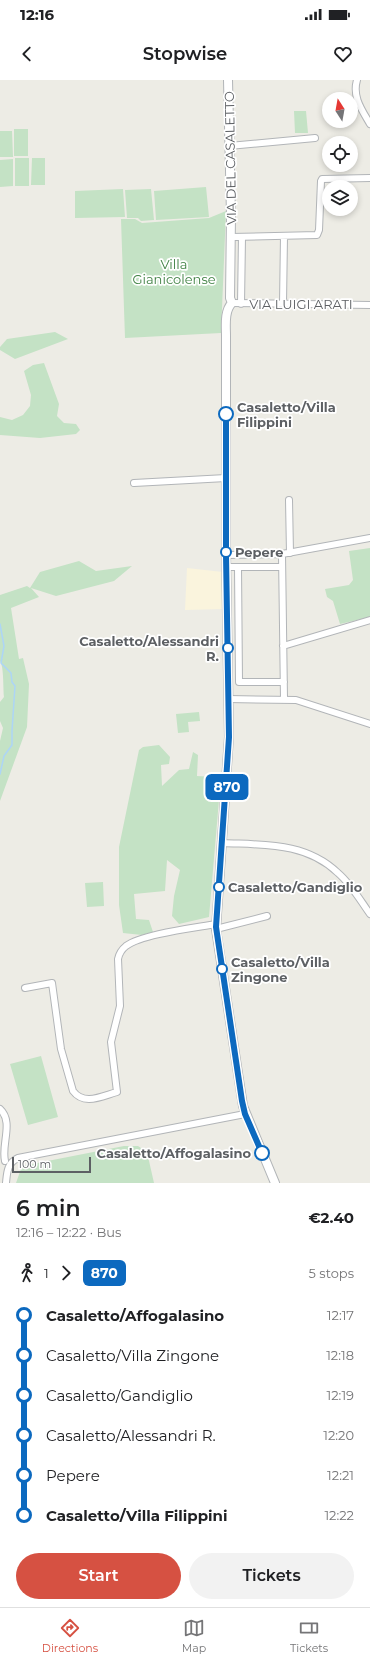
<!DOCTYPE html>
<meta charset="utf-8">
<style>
body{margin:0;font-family:Montserrat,sans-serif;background:#f2f2f2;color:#202124;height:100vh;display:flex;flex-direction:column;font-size:15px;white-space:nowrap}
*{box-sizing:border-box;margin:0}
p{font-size:13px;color:#757577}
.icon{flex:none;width:22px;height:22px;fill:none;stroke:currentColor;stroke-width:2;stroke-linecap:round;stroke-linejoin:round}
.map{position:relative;height:1103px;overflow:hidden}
.side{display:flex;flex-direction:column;background:#fff;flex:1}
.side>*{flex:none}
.badge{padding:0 8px;border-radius:6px;font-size:14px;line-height:26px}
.needle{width:26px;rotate:349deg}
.fabs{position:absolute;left:322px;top:12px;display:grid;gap:8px}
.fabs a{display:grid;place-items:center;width:36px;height:36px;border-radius:50%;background:#fff;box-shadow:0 2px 6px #0003;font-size:20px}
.scale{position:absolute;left:12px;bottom:10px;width:79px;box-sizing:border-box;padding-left:4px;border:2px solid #5d6064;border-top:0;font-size:11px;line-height:14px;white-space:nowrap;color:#5d6064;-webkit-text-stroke:3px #fff;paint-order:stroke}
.map>.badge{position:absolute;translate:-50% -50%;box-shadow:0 0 0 2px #fff}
.legs{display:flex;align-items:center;gap:6px;height:44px;padding:0 16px;font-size:13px}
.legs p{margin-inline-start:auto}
.headline{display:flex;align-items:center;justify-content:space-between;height:68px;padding:0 16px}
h1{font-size:22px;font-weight:600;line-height:30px}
.primary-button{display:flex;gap:8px;margin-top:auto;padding:8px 16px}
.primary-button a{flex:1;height:46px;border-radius:24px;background:#d65142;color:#fff;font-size:16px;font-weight:600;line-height:46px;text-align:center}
.primary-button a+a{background:#f2f2f2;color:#202124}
ul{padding:0 16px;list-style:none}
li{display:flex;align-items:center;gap:14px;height:40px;font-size:15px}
li i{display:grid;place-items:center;width:6px;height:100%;margin:0 5px;background:currentColor}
li i::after{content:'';width:10px;height:10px;margin:-5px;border:3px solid;border-radius:50%;background:#fff}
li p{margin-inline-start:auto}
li:first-child i{background:linear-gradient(#0000 50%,currentColor 0)}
li:last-child i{background:linear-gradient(currentColor 50%,#0000 0)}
.status{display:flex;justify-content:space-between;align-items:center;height:28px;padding:0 20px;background:#fff;direction:ltr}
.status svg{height:11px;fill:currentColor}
header{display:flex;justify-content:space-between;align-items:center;height:52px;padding:0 16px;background:#fff;font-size:18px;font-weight:600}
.dock{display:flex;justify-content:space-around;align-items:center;height:56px;border-top:1px solid #e0e0e0;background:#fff;font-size:11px;color:#757577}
.dock a{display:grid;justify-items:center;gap:2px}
.dock .current{color:#d65142}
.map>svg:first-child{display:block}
</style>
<div class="status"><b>12:16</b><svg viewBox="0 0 49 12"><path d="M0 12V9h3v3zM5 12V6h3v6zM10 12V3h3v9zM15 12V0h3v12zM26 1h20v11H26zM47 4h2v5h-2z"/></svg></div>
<header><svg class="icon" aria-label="back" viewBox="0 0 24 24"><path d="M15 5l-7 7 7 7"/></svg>Stopwise<svg class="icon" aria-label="heart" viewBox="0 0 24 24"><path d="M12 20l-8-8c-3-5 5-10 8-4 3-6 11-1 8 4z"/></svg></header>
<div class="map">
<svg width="370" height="1103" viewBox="0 0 370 1103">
<rect width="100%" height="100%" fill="#edece5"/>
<!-- commercial -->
<path fill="#faf4dd" d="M187,488L223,492L224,529L185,530Z"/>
<!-- green -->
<path fill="#c4e2c5" d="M294,31H306L308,53H295Z
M14,49H28V76H14Z
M0,51H12L13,77H0Z
M15,78H29V106H15Z
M32,78H45V105H31Z
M13,79V106L0,107V80Z
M206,107L209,137L156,140L154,111Z
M123,109L125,137L75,138V111Z
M151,109L154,140L141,141L138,138H127L125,110Z
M226,131L221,253L125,258L121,139H135L142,143L209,138Z
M55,252L68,259L15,279L0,270V267L7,259Z
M44,283L59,324L57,336L64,343L76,344L80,350L76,354L40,358L0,355V337L12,340L23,335L30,326L31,315L24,291L33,285Z
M370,468V537L340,544L333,521L327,517L325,509L349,505L353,500L349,471Z
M79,481L96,491L132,486L114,501L56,516L31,508L39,517L11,528L19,579L23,578L29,604L27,647L0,721V661L3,648L0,641V622L4,617C3,607 4,587 0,581V515L27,506L30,508L40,492Z
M199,632L200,641L188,642L189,652L178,653L176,634Z
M159,665L170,677L169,684L161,685L162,706L179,690L189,689L193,672L198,675L197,696L214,697L220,708L209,837L179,844L172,836L174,816L180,790L167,780L165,811L134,814L136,839L149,840L153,852L142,855L123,853L119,825V767L139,670L143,667Z
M103,802L104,826L87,827L85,803Z
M41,976L58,1037L28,1045L10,984Z
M124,1066H138L147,1072L154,1103H16L22,1086Z"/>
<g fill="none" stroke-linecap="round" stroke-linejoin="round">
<!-- stream -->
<path stroke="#add5f6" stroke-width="1.5" d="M0,544L4,566L1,583L11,593L12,602L15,606L12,651V665L4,676L0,694"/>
<defs>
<path id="minor" d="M357,0C352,17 362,30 370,44
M229,66L315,58
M231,157L317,155L319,150L321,101L322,99L370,98
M232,223L370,225
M241,224L242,157
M283,224L284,156
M134,403L226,398
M289,420L290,473
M282,474L284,619
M226,475L282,474L370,458
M226,487H282
M238,487L239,602H284
M283,566L370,540
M228,619L296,620L370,644
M223,763C264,765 306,762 338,793C351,804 360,820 370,834
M216,849L267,836
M25,908L52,903L61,969L73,1011C84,1026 102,1016 117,1012L111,962L120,926L118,879C119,874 121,870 126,866C142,854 194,848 216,844
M0,1029C14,1042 1,1064 5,1081
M6,1103C7,1093 7,1083 18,1078L245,1034"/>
<path id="tertiary" d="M228,0L231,136L230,218L232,223C224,231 226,246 226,256V475L229,657L216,849L243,1026L275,1103"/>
</defs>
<!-- minor casing -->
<use href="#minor" stroke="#b2b5b8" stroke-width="8"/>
<!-- tertiary casing -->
<use href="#tertiary" stroke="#b2b5b8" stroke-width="10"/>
<!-- minor -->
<use href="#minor" stroke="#fff" stroke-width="6"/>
<!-- tertiary -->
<use href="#tertiary" stroke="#fff" stroke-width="8"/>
</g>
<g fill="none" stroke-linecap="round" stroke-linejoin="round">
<defs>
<path id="line-1" d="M226,334V475L229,657L216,847L242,1021L245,1034L262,1073"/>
</defs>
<!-- line-1 casing -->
<use href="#line-1" stroke="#fff" stroke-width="9"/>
<!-- line-1 -->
<use href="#line-1" stroke="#0c69bf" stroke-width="6"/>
</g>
<!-- markers -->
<g fill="#fff" stroke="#0c69bf" stroke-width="2">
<circle cx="226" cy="334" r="7"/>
<circle cx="226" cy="472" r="5"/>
<circle cx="228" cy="568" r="5"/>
<circle cx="219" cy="807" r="5"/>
<circle cx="222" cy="889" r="5"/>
<circle cx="262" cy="1073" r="7"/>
</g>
<g text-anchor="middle" stroke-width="3.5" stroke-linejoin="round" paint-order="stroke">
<!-- street labels -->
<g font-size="13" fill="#5d6064" stroke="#fff">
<text transform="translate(230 78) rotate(-91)" y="5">VIA DEL CASALETTO</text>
<text x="301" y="229">VIA LUIGI ARATI</text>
</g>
<!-- park labels -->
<g font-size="13" fill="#3f8143" stroke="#fff">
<text x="174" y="189">Villa<tspan x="174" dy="15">Gianicolense</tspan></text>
</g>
<!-- stop labels -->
<g font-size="13" font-weight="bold" fill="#5d6064" stroke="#fff" text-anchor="start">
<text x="237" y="332">Casaletto/Villa<tspan x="237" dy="15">Filippini</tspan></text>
<text x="235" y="477">Pepere</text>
<text x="219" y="566" text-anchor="end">Casaletto/Alessandri<tspan x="219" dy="15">R.</tspan></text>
<text x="228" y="812">Casaletto/Gandiglio</text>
<text x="231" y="887">Casaletto/Villa<tspan x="231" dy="15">Zingone</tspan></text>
<text x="251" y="1078" text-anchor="end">Casaletto/Affogalasino</text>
</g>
</g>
</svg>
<div class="fabs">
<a><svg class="needle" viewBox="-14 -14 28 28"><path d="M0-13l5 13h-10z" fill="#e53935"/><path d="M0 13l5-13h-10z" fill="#757577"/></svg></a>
<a><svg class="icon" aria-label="locate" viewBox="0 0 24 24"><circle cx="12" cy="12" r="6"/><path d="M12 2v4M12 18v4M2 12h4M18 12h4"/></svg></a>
<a><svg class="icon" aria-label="layers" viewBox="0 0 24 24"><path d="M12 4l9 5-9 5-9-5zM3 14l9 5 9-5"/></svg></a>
</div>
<div class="scale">100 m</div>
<b class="badge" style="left:227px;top:707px;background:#0c69bf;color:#fff">870</b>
</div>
<section class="side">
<div class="headline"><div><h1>6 min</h1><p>12:16 – 12:22 · Bus</p></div><b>€2.40</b></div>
<div class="legs"><svg class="icon" aria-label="walk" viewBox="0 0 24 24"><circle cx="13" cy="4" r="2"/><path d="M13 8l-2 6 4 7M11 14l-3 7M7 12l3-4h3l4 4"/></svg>1<svg class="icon" aria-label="forward" viewBox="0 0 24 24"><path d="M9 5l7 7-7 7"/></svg><b class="badge" style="background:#0c69bf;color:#fff">870</b><p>5 stops</p></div>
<ul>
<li><i style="color:#0c69bf"></i><b>Casaletto/Affogalasino</b><p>12:17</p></li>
<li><i style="color:#0c69bf"></i><span>Casaletto/Villa Zingone</span><p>12:18</p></li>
<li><i style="color:#0c69bf"></i><span>Casaletto/Gandiglio</span><p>12:19</p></li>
<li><i style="color:#0c69bf"></i><span>Casaletto/Alessandri R.</span><p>12:20</p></li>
<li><i style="color:#0c69bf"></i><span>Pepere</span><p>12:21</p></li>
<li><i style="color:#0c69bf"></i><b>Casaletto/Villa Filippini</b><p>12:22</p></li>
</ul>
<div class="primary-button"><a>Start</a><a>Tickets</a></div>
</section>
<nav class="dock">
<a class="current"><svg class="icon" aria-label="directions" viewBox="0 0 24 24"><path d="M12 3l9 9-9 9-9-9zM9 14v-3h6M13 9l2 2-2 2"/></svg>Directions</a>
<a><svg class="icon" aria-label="map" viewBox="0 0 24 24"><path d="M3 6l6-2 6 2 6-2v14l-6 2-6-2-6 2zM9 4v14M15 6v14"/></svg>Map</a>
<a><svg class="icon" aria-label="tickets" viewBox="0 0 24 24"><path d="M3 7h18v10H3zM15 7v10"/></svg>Tickets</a>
</nav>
